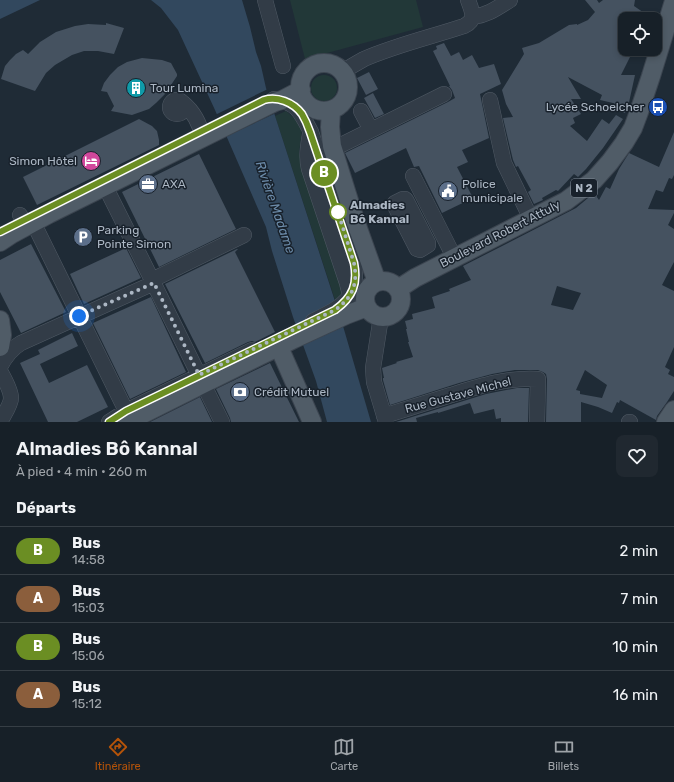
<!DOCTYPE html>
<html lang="fr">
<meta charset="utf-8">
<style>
body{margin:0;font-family:Rubik,sans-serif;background:#202830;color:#f1f3f6;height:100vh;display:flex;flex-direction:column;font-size:15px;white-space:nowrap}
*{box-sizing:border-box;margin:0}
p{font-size:13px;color:#9ea3a8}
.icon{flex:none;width:22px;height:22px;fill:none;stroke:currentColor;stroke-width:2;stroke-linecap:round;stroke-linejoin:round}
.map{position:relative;height:422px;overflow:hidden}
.drawer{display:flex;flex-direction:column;background:#172028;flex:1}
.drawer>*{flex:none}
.badge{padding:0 8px;border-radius:13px;font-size:14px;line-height:26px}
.fabs{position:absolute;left:618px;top:12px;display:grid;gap:8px}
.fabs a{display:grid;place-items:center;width:44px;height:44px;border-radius:8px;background:#172028;box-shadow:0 2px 6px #0003,0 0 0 1px #363e45;font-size:20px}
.you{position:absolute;width:20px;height:20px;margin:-10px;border:3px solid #fff;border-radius:50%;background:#1a73e8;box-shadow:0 0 0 6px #1a73e833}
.map>.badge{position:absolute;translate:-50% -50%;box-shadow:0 0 0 2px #fff}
h2{padding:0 16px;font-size:15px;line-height:36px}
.round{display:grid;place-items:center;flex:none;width:42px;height:42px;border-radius:8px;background:#202830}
.summary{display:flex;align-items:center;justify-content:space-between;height:68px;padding:0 16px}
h1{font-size:19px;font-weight:600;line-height:30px}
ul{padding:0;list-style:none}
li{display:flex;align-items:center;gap:12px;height:48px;padding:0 16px;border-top:1px solid #363e45}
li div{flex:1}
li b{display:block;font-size:15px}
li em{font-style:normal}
li .badge{min-width:44px;font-weight:700;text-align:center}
.tabs{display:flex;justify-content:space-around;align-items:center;height:56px;border-top:1px solid #363e45;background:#172028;font-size:11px;color:#9ea3a8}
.tabs a{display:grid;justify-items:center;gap:2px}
.tabs .current{color:#b45309}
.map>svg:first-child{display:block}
</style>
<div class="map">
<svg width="674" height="422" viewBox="0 0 674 422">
<rect width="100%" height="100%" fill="#1f2b36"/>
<!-- green -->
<path fill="#223838" d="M290,0H416L423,27L305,59Z
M311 88a13 13 0 1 1 26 0a13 13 0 1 1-26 0Z
M286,111L295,119L302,130L299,153L303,169L345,293L336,303L275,116Z"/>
<!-- water -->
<path fill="#32485e" d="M0,0H40L0,19Z
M151,0H242L250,27L256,52L261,66L266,88L343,326L371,422H327L316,381L293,317L272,251L266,227L215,110L178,30L161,8Z"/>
<!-- pier -->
<path fill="#1f2b36" d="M268,89L276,113L225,137L215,115Z"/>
<!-- building -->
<path fill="#455260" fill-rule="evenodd" d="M585,0H597L599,3L603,0H635L634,6L653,19H625V29L621,41L624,43L620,49H634L621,75H635L628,107L627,106L625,113L617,110L618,105L613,103L600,100L602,95L568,77L581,99H571L581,114L573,118L575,123L570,126L587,141L602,119L609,124L616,115L623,119L603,148L586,169L578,177L574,174L558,191L556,190L542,198L543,200L534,204L528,192L531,190L518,166L516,167L513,160L503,118L513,117L506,104L502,90L524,54L522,48L539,43L569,25L577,24V25L588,20L595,12Z
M106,23L124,28L114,54L98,51H84L72,55L55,65L46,73L35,91L1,79L5,66L10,60L16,54L23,50L28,54L40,42L56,32L75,26L88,24L106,25Z
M444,43L451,56L459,52L463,60L472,55L479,68L494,64L501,84L480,94L489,138L462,150L468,162L457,167L473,198L442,213L419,166L414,167L406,148L355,173L345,153L448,102L455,98L452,90L449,86H450L433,51L437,49L436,46Z
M142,58L162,60L171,63L177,74V76L165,94L156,103L149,109L132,115L111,111L114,106L107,92L101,91L104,83L110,75L118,67L127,62Z
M369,72L378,89L366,95L357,78Z
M373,93L384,114L375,118L364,98Z
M139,119L152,126L157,131L159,140V145L37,205L23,177Z
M674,132V175L672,179L669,178L663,192L656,190L648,209L674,210V213L668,225L674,229V262L662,285L674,291V347L665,367L670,370L668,374L674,377V391L667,402L657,416L656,420L620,400L619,403L617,402L612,413L598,407L581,402V422H546L547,379L546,374L543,372L538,370H515L492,374L459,383L390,405L383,380V378H384L382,368L397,363L396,362L413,357L408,342H409L406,329H407L405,321L413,319L412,314L435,308L432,297L450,291L449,289L471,280L463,266L576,208L594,193L599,200L606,187L610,189L619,169L629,153L659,167ZM557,286L581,293L573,310L551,305ZM585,370L607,385L602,398L580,394V391L576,390Z
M199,154L236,229L159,267L122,192Z
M31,244L66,312L21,333L0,292V260Z
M126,248L141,278L84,304L70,274Z
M237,249H238L235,252L275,332L255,342L252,341L248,342L205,363L165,284Z
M151,297L186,372L130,399L93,323Z
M72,333L78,346L40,364L49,383L87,365L108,407L77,422H48L20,363L40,354L38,350Z
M270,363L299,422H231L230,418L216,389Z
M517,388H529L528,422H501V418L496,419L494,409L474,414L470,403L438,413V412L416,418L417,422H396L486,394Z
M200,397L212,422H150Z"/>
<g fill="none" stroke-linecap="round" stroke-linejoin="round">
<defs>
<path id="minor" d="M265,0L283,66
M473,17C488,15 497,8 510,0
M342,72C350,67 357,63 364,59C396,45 431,37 464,26C477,20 472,11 468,0
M274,99C297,102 301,113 311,132L354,263C360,299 341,307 313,321
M170 107a7 7 0 1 1 14 0a7 7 0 1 1-14 0Z
M490,100L504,163L531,219
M183,103C194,112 200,124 203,138
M361,111L371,130
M310,134C308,146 306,157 309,169L347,283L350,295
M333,149L444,94
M413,176L454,257
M105,186L152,280L222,422
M403,199H405L406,200L428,243V245L420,250L417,249L395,206V203Z
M20,215L23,220
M33,222L130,419
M152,280L244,235
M381,317L373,368L374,382L386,422
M0,367C5,357 11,349 21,343L154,283
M0,371C4,378 11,391 11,398C11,405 3,416 0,422
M384,416C406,409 429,402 451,395C480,386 508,377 538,379L537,422
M109,422L126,411L252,350
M629,422H630"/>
<path id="major" d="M300 87a24 24 0 1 1 48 0a24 24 0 1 1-48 0Z
M331,110L330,127L332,146L355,220L377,282
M0,242L12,234L49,214L275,102L282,100L301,90
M365 299a18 18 0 1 1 36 0a18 18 0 1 1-36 0Z
M398,289L415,278L566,201L594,180L610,162L624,143L633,128L639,112L651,76L674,1
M0,320L2,335L0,347
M279,347L312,422
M127,422L203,384L294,339L346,315L367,307
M666,422L674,410"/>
</defs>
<!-- minor casing -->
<use href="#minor" stroke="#505a65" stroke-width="16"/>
<!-- major casing -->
<use href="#major" stroke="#3c4550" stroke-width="20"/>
<!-- minor -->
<use href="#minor" stroke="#323c47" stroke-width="15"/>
<!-- major -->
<use href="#major" stroke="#505c67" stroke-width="18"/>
</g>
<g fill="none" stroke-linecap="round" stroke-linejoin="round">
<defs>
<path id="line" d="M0,232L264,100C277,96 293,102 302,114C305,119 308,126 310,132L354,263C358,284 353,297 335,310L126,411L109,422"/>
</defs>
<!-- line casing -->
<use href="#line" stroke="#fff" stroke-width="9"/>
<!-- line -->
<use href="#line" stroke="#6b8e23" stroke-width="6"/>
<!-- walk -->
<path stroke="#acb7c4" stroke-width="4" stroke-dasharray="0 7.2" d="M79,316L154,283L199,375L335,310C353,297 358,284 354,263L338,212"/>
</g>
<!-- icons -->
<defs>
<symbol id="building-disc" viewBox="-11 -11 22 22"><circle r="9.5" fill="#0f9aa8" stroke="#18212b"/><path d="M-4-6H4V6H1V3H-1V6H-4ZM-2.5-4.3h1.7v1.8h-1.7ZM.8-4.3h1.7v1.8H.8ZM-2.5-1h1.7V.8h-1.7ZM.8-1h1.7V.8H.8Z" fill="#fff"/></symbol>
<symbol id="bus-disc" viewBox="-11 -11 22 22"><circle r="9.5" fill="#1a4fb4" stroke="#18212b"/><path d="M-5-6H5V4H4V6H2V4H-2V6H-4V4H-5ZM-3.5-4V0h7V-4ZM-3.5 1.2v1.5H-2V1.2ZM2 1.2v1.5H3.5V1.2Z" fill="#fff"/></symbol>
<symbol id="hotel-disc" viewBox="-11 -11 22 22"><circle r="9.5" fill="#d1479c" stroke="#18212b"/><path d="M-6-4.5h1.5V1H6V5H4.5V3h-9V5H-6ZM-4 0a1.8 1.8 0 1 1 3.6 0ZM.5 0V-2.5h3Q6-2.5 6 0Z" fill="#fff"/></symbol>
<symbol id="office-disc" viewBox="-11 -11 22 22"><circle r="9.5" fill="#5c6f8a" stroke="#18212b"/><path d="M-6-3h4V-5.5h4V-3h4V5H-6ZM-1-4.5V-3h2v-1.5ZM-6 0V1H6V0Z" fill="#fff"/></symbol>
<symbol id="civic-disc" viewBox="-11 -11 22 22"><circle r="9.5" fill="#5c6f8a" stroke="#18212b"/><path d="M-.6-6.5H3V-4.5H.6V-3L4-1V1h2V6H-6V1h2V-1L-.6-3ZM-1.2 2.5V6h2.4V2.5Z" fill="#fff"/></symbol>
<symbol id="parking-disc" viewBox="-11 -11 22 22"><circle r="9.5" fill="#5c6f8a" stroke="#18212b"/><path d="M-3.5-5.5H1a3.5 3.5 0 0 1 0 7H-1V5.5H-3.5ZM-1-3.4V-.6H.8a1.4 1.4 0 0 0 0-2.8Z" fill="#fff"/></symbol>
<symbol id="bank-disc" viewBox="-11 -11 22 22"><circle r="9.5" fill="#5c6f8a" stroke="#18212b"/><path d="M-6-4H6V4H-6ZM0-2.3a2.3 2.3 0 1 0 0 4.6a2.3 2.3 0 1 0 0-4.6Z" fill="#fff"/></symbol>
</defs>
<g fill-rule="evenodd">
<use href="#building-disc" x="125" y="77" width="22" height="22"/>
<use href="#bus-disc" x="647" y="96" width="22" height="22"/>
<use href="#hotel-disc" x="80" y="150" width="22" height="22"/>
<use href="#office-disc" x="137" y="173" width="22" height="22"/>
<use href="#civic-disc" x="437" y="180" width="22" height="22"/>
<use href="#parking-disc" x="72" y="226" width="22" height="22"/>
<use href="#bank-disc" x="229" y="381" width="22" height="22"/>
</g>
<!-- markers -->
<circle fill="#fff" stroke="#6b8e23" stroke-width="2" cx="338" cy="212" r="8"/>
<g text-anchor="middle" stroke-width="3" stroke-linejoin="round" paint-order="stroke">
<!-- shield labels -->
<rect fill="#18212b" stroke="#808a96" stroke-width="1" x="571" y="179" width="26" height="18" rx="3"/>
<g font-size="11" font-weight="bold" fill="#acb7c4">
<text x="584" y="192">N 2</text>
</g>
<!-- poi labels -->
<g font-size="12" fill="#acb7c4" stroke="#18212b" text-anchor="start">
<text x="150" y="92">Tour Lumina</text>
<text x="644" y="111" text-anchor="end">Lycée Schoelcher</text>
<text x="77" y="165" text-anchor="end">Simon Hôtel</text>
<text x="162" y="188">AXA</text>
<text x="462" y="188">Police<tspan x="462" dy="14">municipale</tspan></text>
<text x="97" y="234">Parking<tspan x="97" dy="14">Pointe Simon</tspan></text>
<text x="254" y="396">Crédit Mutuel</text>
</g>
<!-- stop labels -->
<g font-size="12" font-weight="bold" fill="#acb7c4" stroke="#18212b" text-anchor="start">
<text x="350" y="209">Almadies<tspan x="350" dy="14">Bô Kannal</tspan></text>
</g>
<!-- street labels -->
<g font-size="12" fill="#acb7c4" stroke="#18212b">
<text transform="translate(500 234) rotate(-27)" y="4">Boulevard Robert Attuly</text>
<text transform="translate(458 395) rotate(-15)" y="4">Rue Gustave Michel</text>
</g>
<!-- water labels -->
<g font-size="13" font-style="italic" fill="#6c8ba9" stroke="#18212b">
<text transform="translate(276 207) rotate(71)" y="5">Rivière Madame</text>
</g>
</g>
</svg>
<div class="fabs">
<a><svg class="icon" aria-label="locate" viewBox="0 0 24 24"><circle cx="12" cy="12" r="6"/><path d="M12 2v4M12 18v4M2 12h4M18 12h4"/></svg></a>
</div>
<div class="you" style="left:79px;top:316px"></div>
<b class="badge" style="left:324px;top:173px;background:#6b8e23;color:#fff">B</b>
</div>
<section class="drawer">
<div class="summary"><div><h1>Almadies Bô Kannal</h1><p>À pied · 4 min · 260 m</p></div><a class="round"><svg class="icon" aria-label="heart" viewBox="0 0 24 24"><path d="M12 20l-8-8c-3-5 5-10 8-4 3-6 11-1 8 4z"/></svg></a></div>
<h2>Départs</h2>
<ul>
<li><span class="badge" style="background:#6b8e23;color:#fff">B</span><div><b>Bus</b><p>14:58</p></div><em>2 min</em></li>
<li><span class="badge" style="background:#8b5e3c;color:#fff">A</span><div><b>Bus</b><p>15:03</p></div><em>7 min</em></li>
<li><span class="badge" style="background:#6b8e23;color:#fff">B</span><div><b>Bus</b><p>15:06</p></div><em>10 min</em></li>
<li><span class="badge" style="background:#8b5e3c;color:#fff">A</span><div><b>Bus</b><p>15:12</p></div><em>16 min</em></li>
</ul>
</section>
<nav class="tabs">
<a class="current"><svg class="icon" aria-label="directions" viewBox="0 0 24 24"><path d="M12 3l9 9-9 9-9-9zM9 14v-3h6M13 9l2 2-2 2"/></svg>Itinéraire</a>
<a><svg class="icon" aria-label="map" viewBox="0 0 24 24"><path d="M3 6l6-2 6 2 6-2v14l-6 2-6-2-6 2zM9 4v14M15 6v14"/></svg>Carte</a>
<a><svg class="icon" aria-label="tickets" viewBox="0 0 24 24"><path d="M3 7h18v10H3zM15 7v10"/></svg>Billets</a>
</nav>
